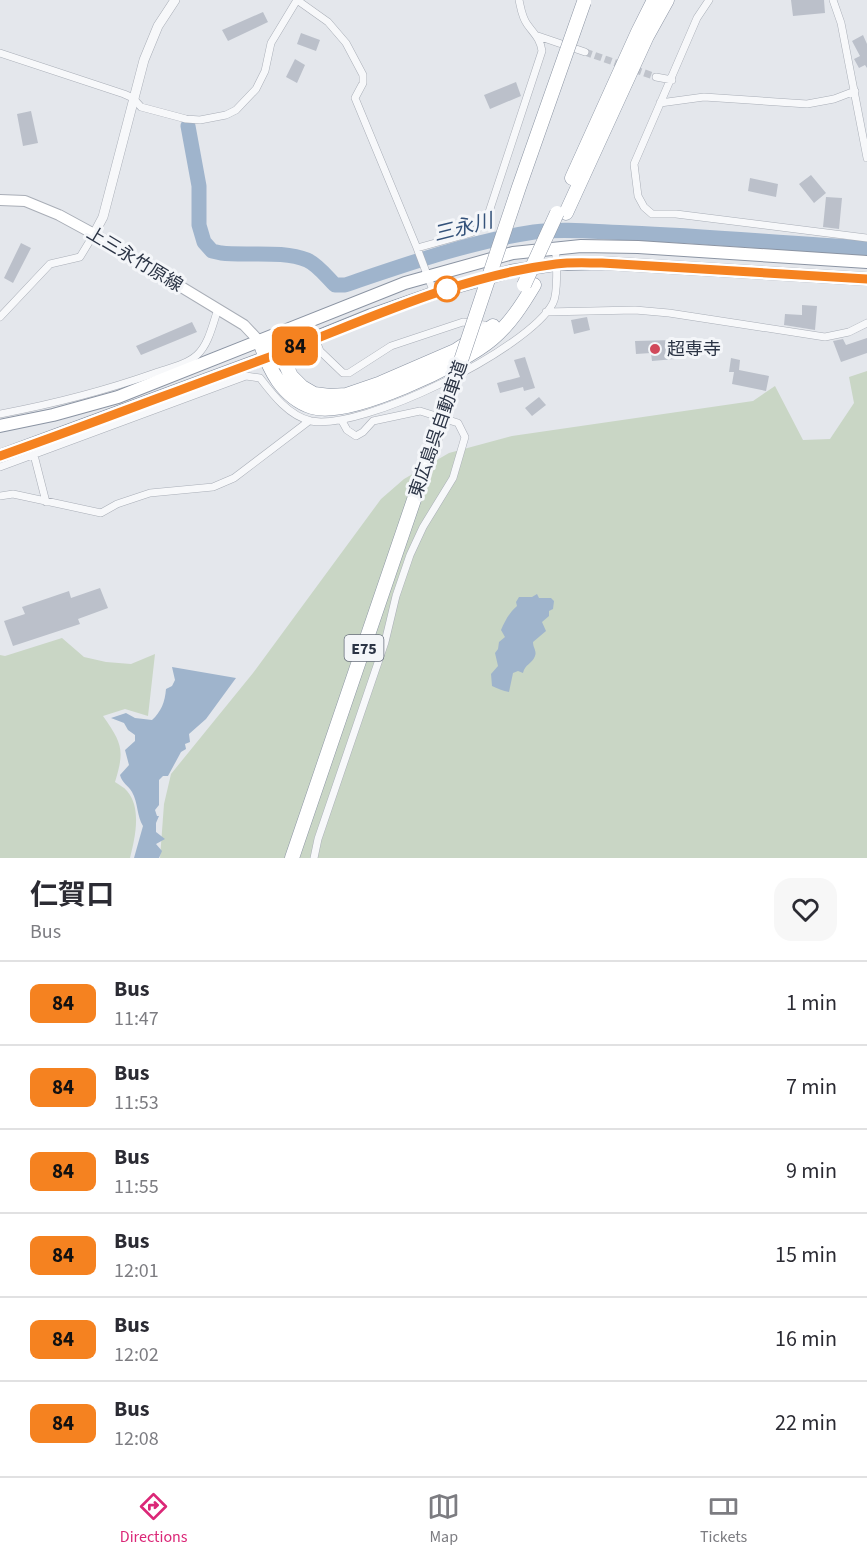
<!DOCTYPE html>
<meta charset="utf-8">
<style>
body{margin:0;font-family:"Source Sans 3","Noto Sans JP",sans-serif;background:#f7f7f7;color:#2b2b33;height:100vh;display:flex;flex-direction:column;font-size:22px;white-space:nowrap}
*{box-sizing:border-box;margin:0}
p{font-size:20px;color:#7c7c81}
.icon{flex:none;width:33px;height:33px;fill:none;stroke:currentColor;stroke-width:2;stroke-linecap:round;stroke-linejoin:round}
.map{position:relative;height:858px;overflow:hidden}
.details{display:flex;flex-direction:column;background:#fff;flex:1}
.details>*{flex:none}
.badge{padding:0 12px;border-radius:9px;font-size:21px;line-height:39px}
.map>.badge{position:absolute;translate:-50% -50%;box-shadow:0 0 0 3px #fff}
.round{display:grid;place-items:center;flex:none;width:63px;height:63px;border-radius:18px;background:#f7f7f7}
.headline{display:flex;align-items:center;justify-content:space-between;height:102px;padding:0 30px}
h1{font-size:28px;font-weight:700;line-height:45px}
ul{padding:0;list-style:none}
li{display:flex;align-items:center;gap:18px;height:84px;padding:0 30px;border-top:2px solid #e1e1e2}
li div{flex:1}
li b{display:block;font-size:22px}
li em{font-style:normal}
li .badge{min-width:66px;font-weight:700;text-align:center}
.tabs{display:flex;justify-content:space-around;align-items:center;height:84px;border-top:2px solid #e1e1e2;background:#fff;font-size:16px;color:#7c7c81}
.tabs a{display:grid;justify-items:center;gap:3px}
.tabs .current{color:#db2777}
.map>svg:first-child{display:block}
</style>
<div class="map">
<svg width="867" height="858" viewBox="0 0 867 858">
<rect width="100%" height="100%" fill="#e4e7ec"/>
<!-- green -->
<path fill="#c9d6c5" d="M867,371V858H160L164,804L171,774L253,673L381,499L404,479L449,453L512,436L753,401L775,386L803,440L830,439L854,403L849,377Z
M62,638L84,657L106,662L131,664L155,654L148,716L125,709L103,716C122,743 125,750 115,782C119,785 124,787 127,791C142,808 135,838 130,858H0V655L5,656Z"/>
<!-- water -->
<path fill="#9fb4cc" d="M537,594L539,598H551L554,601L553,609L549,611V616L542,622L546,631L533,642C533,648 537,651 535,656C532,664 525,664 523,673L518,671L513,673L509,692C503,691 497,688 492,686L491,674L498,666L495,653L498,649L499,642L505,637L501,630C505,621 509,613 517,606L516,602L519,597H532Z
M172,667L236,678L206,719L189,734L190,742L185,744L186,749L181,752L168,776H163L159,780V805L155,810L157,816H159L156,823V832L165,839L156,844L162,851L159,858H134L143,826C137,817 138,802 132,792C128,785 122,783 120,775L129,765L125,750L135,741V735L128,730L124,723L111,718L126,713L135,718L152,720C161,712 165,702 166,689L172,686L175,680Z"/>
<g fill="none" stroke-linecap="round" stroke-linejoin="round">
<!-- river -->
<path stroke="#9fb4cc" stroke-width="15" d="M188,126L199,186V225L204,242L212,251L221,253C247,256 283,250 307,260C317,264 327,277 335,285H345C407,264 469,242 534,232C565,228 598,232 630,233C709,236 788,244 867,248"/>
</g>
<!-- building -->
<path fill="#bbc0ca" d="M791,0H824L825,13L793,16Z
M263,12L268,22L228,41L222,30Z
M301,33L320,40L316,51L297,44Z
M863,35L867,44V68L865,65L859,68L854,59L860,56L852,41Z
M295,59L305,65L297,83L286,77Z
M516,82L521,96L490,109L484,95Z
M31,111L38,143L23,146L17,114Z
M811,175L826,193L814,203L799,184Z
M750,178L778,184L776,197L748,191Z
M826,197L842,198L839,229L823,227Z
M21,243L31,248L13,283L4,278Z
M802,305L817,306L815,330L784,325L785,314L802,315Z
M587,317L590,330L574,334L571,320Z
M192,322L197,332L141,355L136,346Z
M867,338V353L841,362L833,341L843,339L846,345Z
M673,340L675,359L652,361L651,353L636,354L635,341Z
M525,357L535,388L524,391L523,387L500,393L497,383L520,377L514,360Z
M731,358L740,360L739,370L769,376L766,391L732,384L734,372H729Z
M539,397L546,405L532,416L525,408Z
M100,588L108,608L78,619L80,624L13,646L4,621L25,614L22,607L69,591L71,598Z"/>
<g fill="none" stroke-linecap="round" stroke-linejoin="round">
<!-- minor-tunnel -->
<path stroke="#bfc3cb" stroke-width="7" stroke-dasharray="7 3.5" stroke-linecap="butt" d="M585,52L656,77"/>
<defs>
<path id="minor" d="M709,0L697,18L634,164L638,196L644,207L652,214H676L867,238
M833,0L841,23L867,158
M538,36L585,52
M0,53L124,94L133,98L141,107L186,119L200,120L226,115L236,110L256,89L265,71L271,43L297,0L328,22L346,43L363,75V83L355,98L417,248L434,293
M656,77L672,80
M660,103L704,97L807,104L834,99L855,91
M417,248L471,233L481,226L488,215L542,51C540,38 534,34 527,24C522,17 521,9 519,0
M546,312L635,310L669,313L825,337L849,332L867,323
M0,317L50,264L80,257L94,234
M315,338L320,351L343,373H349L391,346L463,322L484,325
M0,414C53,404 104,391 155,373C169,368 186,365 197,355C209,344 213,323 218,309
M34,455L46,502
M0,467L246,376L260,378C273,395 289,416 311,421C362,431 529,349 553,303C558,293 557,260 555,248
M0,496L13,494L101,513L117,504L150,493L213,487L234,478L309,421
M314,858L318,839L385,642L396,596L410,555L423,527L453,478L465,437L458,423L420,411L373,421L363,432L356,436L347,430L342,421"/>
<path id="tertiary" d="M94,234L103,217L144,60L158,26L175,0"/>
<path id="secondary" d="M0,200L25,201L59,215L94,234L244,325L260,342"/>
<path id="trunk" d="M0,426L53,415L118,397L405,283L513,253L581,246L638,247L867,262
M0,456L265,358L371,315L434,293L512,271L558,264L602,263L867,279"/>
<path id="motorway" d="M572,178L638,32L654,0
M566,213L647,36L667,0
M260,342C269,369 282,397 312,407C348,419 463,364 492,339C510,324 522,305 534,285
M260,342L280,352L291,376L302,387L314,394L330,396L346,395L381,383L455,351L493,326
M292,858L435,438"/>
</defs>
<!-- minor casing -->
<use href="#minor" stroke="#a9aeb7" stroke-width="8"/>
<!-- tertiary casing -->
<use href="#tertiary" stroke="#a9aeb7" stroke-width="10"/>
<!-- secondary casing -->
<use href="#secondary" stroke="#a9aeb7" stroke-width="12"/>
<!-- trunk casing -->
<use href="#trunk" stroke="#8b94a3" stroke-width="14"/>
<!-- motorway casing -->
<use href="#motorway" stroke="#8b94a3" stroke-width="15"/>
<!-- minor -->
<use href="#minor" stroke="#f7f8fa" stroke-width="7"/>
<!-- tertiary -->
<use href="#tertiary" stroke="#f7f8fa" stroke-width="9"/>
<!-- secondary -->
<use href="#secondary" stroke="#fff" stroke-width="10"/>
<!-- trunk -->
<use href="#trunk" stroke="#fff" stroke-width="12"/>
<!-- motorway -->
<use href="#motorway" stroke="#fff" stroke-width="14"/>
<defs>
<path id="motorway-bridge" d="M524,285L557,213
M435,438L519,187L584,2"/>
</defs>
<!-- motorway-bridge casing -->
<use href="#motorway-bridge" stroke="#8b94a3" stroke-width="15" stroke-linecap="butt"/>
<!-- motorway-bridge -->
<use href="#motorway-bridge" stroke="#fff" stroke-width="14"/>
</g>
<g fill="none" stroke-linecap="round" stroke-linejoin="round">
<defs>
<path id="line" d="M0,456C88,425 176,391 264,359C360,323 453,277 556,264C571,262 587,263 602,263L867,279"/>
</defs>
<!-- line casing -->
<use href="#line" stroke="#fff" stroke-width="14"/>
<!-- line -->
<use href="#line" stroke="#f58220" stroke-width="9"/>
</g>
<!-- markers -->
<circle fill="#fff" stroke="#f58220" stroke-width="3" cx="447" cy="289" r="12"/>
<circle fill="#d1495b" stroke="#f4f6f9" stroke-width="2" cx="655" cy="349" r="6"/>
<g text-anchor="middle" stroke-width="6" stroke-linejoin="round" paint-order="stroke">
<!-- shield labels -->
<rect fill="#f4f6f9" stroke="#676e7b" stroke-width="1.5" x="344.5" y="635" width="39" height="26" rx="4.5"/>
<g font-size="16" font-weight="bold" fill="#2b3445">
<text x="364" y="654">E75</text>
</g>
<!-- street labels -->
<g font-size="18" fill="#2b3445" stroke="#f4f6f9">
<text transform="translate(135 259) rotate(31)" y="6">上三永竹原線</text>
<text transform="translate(438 429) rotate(-71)" y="6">東広島呉自動車道</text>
</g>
<!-- poi labels -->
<g font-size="18" fill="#2b3445" stroke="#f4f6f9" text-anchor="start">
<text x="667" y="355">超専寺</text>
</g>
<!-- water labels -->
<g font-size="20" font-style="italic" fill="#34527a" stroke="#f4f6f9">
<text transform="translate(463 227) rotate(-14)" y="7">三永川</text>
</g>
</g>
</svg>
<b class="badge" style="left:295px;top:346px;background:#f58220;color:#111">84</b>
</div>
<section class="details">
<div class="headline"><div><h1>仁賀口</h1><p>Bus</p></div><a class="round"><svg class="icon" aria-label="heart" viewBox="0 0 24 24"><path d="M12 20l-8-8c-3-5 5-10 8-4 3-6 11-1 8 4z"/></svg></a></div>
<ul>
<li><span class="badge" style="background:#f58220;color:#111">84</span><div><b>Bus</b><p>11:47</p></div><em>1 min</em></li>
<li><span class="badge" style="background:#f58220;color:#111">84</span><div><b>Bus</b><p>11:53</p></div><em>7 min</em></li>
<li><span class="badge" style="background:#f58220;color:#111">84</span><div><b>Bus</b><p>11:55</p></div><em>9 min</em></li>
<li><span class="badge" style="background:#f58220;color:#111">84</span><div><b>Bus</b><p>12:01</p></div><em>15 min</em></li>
<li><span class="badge" style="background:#f58220;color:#111">84</span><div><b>Bus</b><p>12:02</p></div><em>16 min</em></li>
<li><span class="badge" style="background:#f58220;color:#111">84</span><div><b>Bus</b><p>12:08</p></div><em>22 min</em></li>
</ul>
</section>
<nav class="tabs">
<a class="current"><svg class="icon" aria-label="directions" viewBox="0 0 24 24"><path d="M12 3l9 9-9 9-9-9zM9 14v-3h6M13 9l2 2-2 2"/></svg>Directions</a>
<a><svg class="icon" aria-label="map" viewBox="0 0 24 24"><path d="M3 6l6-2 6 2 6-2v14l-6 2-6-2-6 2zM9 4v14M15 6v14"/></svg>Map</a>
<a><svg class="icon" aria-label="tickets" viewBox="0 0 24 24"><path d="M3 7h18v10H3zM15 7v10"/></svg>Tickets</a>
</nav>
